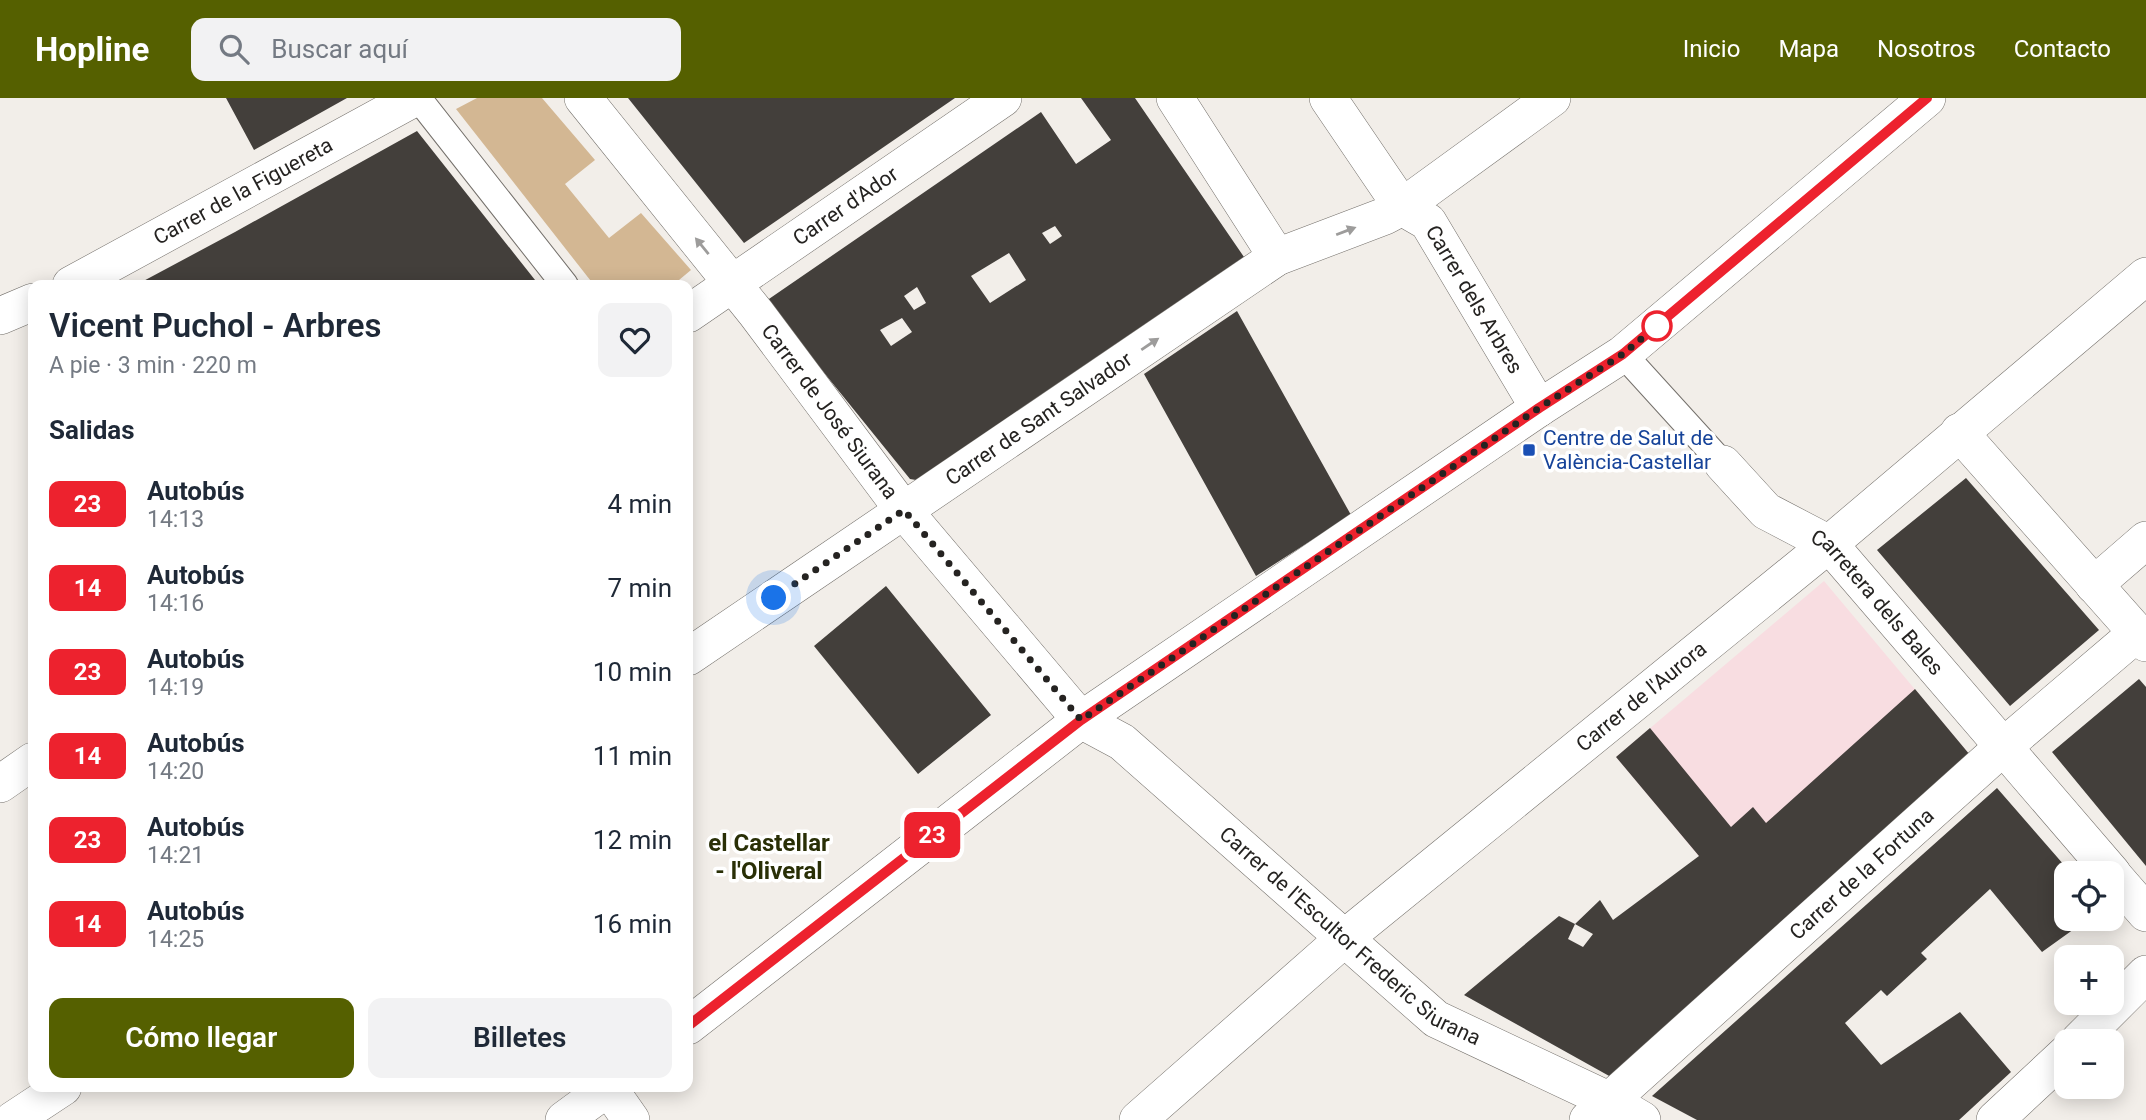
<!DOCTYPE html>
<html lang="es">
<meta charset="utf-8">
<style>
body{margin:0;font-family:Roboto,sans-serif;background:#f2f2f3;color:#1f2937;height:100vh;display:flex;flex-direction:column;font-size:26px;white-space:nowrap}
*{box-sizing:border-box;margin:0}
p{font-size:23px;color:#747a83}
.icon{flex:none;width:38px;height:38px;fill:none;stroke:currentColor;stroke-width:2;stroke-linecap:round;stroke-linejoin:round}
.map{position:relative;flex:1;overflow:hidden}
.drawer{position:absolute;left:28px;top:182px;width:665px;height:812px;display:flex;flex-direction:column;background:#fff;border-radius:14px;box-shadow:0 4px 18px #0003}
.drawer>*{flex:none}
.badge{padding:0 14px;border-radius:10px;font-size:24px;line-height:46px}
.tools{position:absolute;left:2054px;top:763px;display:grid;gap:14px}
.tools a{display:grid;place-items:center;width:70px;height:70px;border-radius:14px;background:#fff;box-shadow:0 4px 18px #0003;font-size:35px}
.you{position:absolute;width:35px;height:35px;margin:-18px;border:5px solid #fff;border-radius:50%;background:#1a73e8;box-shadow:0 0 0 10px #1a73e833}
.map>.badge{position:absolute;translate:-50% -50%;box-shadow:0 0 0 4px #fff}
h2{padding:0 21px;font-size:26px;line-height:63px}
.round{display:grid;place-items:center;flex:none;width:74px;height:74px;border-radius:14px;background:#f2f2f3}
.head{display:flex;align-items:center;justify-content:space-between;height:119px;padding:0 21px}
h1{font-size:33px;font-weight:600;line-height:52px}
.primary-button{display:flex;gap:14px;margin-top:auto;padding:14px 21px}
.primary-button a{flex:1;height:80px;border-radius:14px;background:#556000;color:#fff;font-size:28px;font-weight:600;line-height:80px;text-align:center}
.primary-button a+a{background:#f2f2f3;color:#1f2937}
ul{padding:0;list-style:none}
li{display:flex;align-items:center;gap:21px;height:84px;padding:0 21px}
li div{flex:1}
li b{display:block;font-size:26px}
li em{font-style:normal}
li .badge{min-width:77px;font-weight:700;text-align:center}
header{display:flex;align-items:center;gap:42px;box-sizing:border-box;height:98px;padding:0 35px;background:#556000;color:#fff}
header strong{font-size:33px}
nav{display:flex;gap:38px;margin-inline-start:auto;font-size:24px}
.search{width:490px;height:63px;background:#f2f2f3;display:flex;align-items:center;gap:18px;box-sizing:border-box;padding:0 24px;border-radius:14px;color:#747a83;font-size:26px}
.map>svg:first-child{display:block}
</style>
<header>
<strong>Hopline</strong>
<div class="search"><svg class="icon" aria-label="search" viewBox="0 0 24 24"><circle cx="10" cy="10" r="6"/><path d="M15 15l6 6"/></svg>Buscar aquí</div>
<nav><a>Inicio</a><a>Mapa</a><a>Nosotros</a><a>Contacto</a></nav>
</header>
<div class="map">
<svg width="2146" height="1022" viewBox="0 0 2146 1022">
<rect width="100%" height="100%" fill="#f2eee9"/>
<!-- education -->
<path fill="#f8dde1" d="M1824,483L1970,657L1766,839L1616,659Z"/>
<!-- green -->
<path fill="#d3b793" d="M477,0H542L595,62L565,86L609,140L641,115L691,172L673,187H594L456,11Z"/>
<!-- building -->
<path fill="#433f3b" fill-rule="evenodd" d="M226,0H347L254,52Z
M628,0H955L744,145Z
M1081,0H1135L1244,159L916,382L910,381L766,203L1041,14L1076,66L1111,42ZM1055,128L1062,138L1050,146L1042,135ZM1009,155L1026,182L990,205L971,178ZM917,189L926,205L914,212L904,198ZM902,220L912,234L891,248L880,232Z
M417,33L539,187H136L235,134Z
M1237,213L1351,417L1256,478L1144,276Z
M1966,380L2099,532L2010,608L1877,452Z
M886,488L991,617L918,676L814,548Z
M2139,581L2146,589V768L2052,654Z
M1915,591L1970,657L1611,979L1464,897L1559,818L1575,826L1568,841L1583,849L1593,836L1575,826L1600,802L1613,822L1699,758L1616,659L1650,630L1731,729L1753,709L1766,725Z
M1997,690L2071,775H2067V821H2088L2042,854L1990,791L1921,855L1927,861L1887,898L1881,892L1845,925L1881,967L1960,914L2011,974L1959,1022H1697L1652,998Z"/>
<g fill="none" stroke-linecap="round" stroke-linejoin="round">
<defs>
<path id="pedestrian" d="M418,0L565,187
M1623,256L1723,366"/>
<g id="minor">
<path id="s1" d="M583,0L756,215L904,413L1081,622L1122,644L1436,921L1610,1003L1642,1022"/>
<path d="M1175,0L1277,159"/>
<path id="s2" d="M1328,0L1402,109L1428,124L1539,310"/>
<path id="s3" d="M71,187L414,0"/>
<path id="s4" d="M688,216L1003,0"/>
<path d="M0,218L33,204"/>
<path d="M1959,334L2146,545"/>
<path id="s5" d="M1723,366L1766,413L1829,446L2112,775"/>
<path d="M2094,487L2146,442"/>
<path id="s6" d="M688,559L1277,159L1385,118L1402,109L1552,0"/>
<path d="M0,686L33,663"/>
<path d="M2112,776L2146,815"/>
<path d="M688,928L1081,622L1539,310L1623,256L1927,0"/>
<path d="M2079,943L2146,876"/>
<path d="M608,989L631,1022"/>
<path d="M13,1022L63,989"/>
<path d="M564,1022L609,989"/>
<path id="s7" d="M1138,1022L1346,839L1829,446L2146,178"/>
<path id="s8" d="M1588,1022L2003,649L2137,535"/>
<path d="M1995,1022L2067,955"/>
</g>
</defs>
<!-- pedestrian casing -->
<use href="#pedestrian" stroke="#74706b" stroke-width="28"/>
<!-- minor casing -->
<use href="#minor" stroke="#74706b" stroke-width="38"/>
<!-- pedestrian -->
<use href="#pedestrian" stroke="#fff" stroke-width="26"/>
<!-- minor -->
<use href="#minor" stroke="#fff" stroke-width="37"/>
</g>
<!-- one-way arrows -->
<defs><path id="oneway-solid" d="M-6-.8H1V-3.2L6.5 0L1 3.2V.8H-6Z" transform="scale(1.75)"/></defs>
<g fill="#9d9c9b">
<use href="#oneway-solid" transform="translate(1346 133) rotate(-21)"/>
<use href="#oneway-solid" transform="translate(702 148) rotate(-129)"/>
<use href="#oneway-solid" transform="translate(1150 246) rotate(-34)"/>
</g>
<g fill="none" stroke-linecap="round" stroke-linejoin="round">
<defs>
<path id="line" d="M688,928L1081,622L1539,310L1623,256L1927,0"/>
</defs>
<!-- line casing -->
<use href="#line" stroke="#fff" stroke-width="16"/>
<!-- line -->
<use href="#line" stroke="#ed222e" stroke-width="10"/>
<!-- walk -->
<path stroke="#252321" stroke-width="7" stroke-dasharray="0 12.6" d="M774,500L904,412L1081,622L1539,310L1623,256L1664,222L1657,228"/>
</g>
<!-- markers -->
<circle fill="#fff" stroke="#ed222e" stroke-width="3.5" cx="1657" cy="228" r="14"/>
<rect fill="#1a4fb4" stroke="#fff" stroke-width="2.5" x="1522" y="345" width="14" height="14" rx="3.5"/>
<g text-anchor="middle" stroke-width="7" stroke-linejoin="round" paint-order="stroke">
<!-- street labels -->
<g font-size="21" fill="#252321" stroke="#fff">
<text dy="7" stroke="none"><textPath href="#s3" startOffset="196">Carrer de la Figuereta</textPath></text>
<text dy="7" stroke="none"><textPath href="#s4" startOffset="191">Carrer d'Ador</textPath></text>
<text dy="7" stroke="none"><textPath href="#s2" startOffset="252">Carrer dels Arbres</textPath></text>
<text dy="7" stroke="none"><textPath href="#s1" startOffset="399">Carrer de José Siurana</textPath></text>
<text dy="7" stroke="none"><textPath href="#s6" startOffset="424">Carrer de Sant Salvador</textPath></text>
<text dy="7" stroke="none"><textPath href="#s5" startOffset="210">Carretera dels Bales</textPath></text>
<text dy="7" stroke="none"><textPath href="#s7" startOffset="658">Carrer de l'Aurora</textPath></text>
<text dy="7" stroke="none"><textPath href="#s8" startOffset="368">Carrer de la Fortuna</textPath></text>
<text dy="7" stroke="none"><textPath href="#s1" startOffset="1144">Carrer de l'Escultor Frederic Siurana</textPath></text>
</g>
<!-- transit labels -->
<g font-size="21" fill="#164399" stroke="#fff" text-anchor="start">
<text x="1543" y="347">Centre de Salut de<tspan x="1543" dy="24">València-Castellar</tspan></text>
</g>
<!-- quarter labels -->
<g font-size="24" font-weight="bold" fill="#292f06" stroke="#fff">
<text x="769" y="753">el Castellar<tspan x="769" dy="28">- l'Oliveral</tspan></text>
</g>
</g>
</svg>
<div class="tools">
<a><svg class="icon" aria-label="locate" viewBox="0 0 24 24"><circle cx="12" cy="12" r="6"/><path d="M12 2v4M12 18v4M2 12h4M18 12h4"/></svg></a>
<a>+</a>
<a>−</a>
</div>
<div class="you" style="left:774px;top:500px"></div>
<b class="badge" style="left:932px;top:737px;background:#ed222e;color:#fff">23</b>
<section class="drawer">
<div class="head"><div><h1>Vicent Puchol - Arbres</h1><p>A pie · 3 min · 220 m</p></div><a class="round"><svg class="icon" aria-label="heart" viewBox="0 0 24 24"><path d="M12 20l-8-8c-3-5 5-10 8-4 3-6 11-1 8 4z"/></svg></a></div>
<h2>Salidas</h2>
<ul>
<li><span class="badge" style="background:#ed222e;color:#fff">23</span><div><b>Autobús</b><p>14:13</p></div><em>4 min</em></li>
<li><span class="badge" style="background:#ed222e;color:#fff">14</span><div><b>Autobús</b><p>14:16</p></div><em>7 min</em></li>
<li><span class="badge" style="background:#ed222e;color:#fff">23</span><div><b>Autobús</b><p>14:19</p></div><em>10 min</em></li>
<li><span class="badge" style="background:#ed222e;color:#fff">14</span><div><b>Autobús</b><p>14:20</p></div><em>11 min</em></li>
<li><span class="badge" style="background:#ed222e;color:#fff">23</span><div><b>Autobús</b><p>14:21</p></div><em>12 min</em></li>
<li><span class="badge" style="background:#ed222e;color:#fff">14</span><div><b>Autobús</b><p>14:25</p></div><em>16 min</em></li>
</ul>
<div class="primary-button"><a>Cómo llegar</a><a>Billetes</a></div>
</section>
</div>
